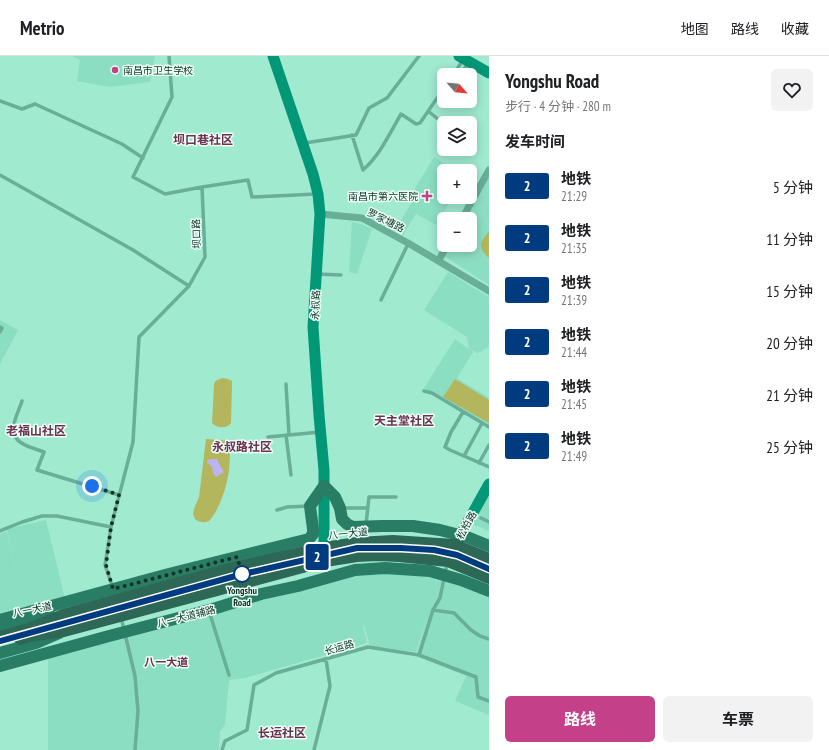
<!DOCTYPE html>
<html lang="zh">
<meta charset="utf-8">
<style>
body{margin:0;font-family:"PT Sans Narrow","Noto Sans SC",sans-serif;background:#f2f2f2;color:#202124;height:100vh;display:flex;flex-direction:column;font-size:15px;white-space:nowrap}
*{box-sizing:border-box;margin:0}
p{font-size:13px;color:#757577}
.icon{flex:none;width:22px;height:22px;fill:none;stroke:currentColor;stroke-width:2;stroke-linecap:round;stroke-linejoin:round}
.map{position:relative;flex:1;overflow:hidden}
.panel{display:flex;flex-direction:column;background:#fff;width:340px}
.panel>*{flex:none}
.badge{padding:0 8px;border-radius:3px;font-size:14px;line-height:26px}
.needle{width:26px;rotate:117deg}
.tools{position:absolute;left:437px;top:12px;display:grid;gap:8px}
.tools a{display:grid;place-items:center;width:40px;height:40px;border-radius:6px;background:#fff;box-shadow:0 2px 10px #0003;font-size:20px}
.you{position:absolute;width:20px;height:20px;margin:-10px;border:3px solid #fff;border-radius:50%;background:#1a73e8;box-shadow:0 0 0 6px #1a73e833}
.map>.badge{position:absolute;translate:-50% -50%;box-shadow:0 0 0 2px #fff}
h2{padding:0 16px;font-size:15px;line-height:36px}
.round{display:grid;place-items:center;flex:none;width:42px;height:42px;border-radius:6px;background:#f2f2f2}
.summary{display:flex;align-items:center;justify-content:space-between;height:68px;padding:0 16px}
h1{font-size:19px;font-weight:700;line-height:30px}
.button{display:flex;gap:8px;margin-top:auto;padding:8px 16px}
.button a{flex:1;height:46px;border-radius:6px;background:#c44189;color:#fff;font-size:16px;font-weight:700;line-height:46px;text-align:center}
.button a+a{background:#f2f2f2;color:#202124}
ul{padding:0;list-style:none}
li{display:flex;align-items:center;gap:12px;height:52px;padding:0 16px}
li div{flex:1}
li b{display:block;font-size:15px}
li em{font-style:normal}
li .badge{min-width:44px;font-weight:700;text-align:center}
header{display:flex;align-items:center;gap:24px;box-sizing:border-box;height:56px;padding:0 20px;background:#fff;border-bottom:1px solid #e0e0e0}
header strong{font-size:19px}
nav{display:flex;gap:22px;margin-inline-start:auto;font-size:14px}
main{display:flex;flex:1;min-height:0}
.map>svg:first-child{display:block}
</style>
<header>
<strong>Metrio</strong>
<nav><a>地图</a><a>路线</a><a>收藏</a></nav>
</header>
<main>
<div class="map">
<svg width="489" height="694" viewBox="0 0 489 694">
<rect width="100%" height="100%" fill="#a0ead0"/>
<!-- built -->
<path fill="#8cdec2" d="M72,0H155L150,26L109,31L77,25L80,4Z
M434,101L456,115H444V135L442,138L444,140V141H446L451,144L436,169L416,158L403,179L395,174L413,144L409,142Z
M489,119V229L444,200L450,189H470V163H464Z
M352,166L361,168L372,173L357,218L349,216Z
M448,216L489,241V291L478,297L469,293L467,281L424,254Z
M0,264L18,274L0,308Z
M455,283L473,296L457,322L489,342V369L424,332Z
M489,437V475L472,468Z
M46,464L65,543L0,559V478L7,475L18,521L7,473Z
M355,517L435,518L436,523V538L437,518L489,537V659L455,645L466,620L416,600L428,558L416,596L370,590L364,569L363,570L367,587L245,622L229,624L225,669L220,675L219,694H48V604L50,599Z"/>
<!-- green -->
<path fill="#b4b65e" d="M489,175V202C476,191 481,186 489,175Z
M222,322L228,323L232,325V327L231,367L228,370C222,372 217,372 212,367L214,328C215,324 218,324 222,322Z
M455,323L489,344V367L443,341Z
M206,383L230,385C230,395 230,405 229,414C227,430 220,453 209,465C204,467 200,467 195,463L193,458L194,453L199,441Z"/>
<!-- water -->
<path fill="#bcb4f5" d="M210,403H217L220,410L224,416L216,421L213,417L212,411L207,406L208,404Z"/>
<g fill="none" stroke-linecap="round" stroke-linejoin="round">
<!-- lane -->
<path stroke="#69ae96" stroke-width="3.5" d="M453,19L463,4
M460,19L469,6
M0,45L22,53L35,48L122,88L143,102
M428,55L444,68
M352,79L363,114C380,99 390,77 401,58L416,68L420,67L444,32
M305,87L356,79L369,52L387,42L419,0
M0,119L133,194L189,230L205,201L202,131L165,138L133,121L172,41L169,0
M202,131L248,124L252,141L316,138
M317,218L341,219
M381,244L408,188
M0,271L2,272L0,276
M286,328L289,379
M424,335L432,337L489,371
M22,345C18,358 6,376 20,386C27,391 36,393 44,396L37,414L119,439
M463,356L451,376L445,391L450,394L489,411
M286,379L291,419
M268,381L320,376
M464,400L482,367
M479,407L489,389
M343,452H368
M277,454L287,451L309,450
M481,462L489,466
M366,468L369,441H396
M0,475L22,466L42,460H57L111,471
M113,532L105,509L111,471L133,386L139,281L189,230
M433,554L440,542L447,508
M209,555L229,619
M121,561L135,620L138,655L135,694
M419,599L433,554L454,557L471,574L480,580L489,583
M222,694L225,685L247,674L254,629L276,617L368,591L419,599L476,621L478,641L489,645
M314,694L330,630L326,603"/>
<!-- street -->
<path stroke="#69ae96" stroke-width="7" d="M320,158L362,162L408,187L489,235
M462,163L489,114
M439,204L447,189"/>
<!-- secondary -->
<path stroke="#029776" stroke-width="11" d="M273,0L313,118L318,138L320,158L313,271L319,359L324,414V500
M459,0L489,17
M456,487L489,428"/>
<!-- primary -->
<path stroke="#297d65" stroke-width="12" d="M0,564L165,519L309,483L313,478V473L310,450L324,430L335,441L340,452L342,463L347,468L353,471L382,470H413L440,474L467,481L489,490
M0,572L26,565L52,561
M0,597L36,587L59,577
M0,610L109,580L213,553L261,538L298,530L355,514L385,512L430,515L461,524L489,535"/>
<!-- highway -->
<path stroke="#2c6855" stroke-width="12" d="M0,581L29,573L63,559L229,513L324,492L357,487L393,485L423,487L455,489L489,503
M20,583L29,580L64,575L325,505L357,500L378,499L399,500L448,505L489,522"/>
</g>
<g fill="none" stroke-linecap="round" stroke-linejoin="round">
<defs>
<path id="line" d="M0,585L239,519L357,492H401L434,494L457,499L489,513"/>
</defs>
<!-- line casing -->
<use href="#line" stroke="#fff" stroke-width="9"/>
<!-- line -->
<use href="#line" stroke="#003b80" stroke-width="6"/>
<!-- walk -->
<path stroke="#123127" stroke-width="4" stroke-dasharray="0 7.2" d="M92,430L119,439L111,471L106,509L113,533L237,501L242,518"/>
</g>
<!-- markers -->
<g fill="#c44189" stroke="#eafff6" stroke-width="1.5">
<circle cx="115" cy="14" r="4"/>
<path d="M425 134h4v4h4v4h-4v4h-4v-4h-4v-4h4z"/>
</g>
<circle fill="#fff" stroke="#003b80" stroke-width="2" cx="242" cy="518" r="8"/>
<g text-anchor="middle" stroke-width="3" stroke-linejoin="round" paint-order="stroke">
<!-- poi labels -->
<g font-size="10" fill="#123127" stroke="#eafff6" text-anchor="start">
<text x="123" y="18">南昌市卫生学校</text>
<text x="418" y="144" text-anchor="end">南昌市第六医院</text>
</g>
<!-- street labels -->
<g font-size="10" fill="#123127" stroke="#eafff6">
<text transform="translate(386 164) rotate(26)" y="4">罗家塘路</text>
<text transform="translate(196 178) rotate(-92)" y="4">坝口路</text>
<text transform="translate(315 249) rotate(-87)" y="4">永叔路</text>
<text transform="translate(466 469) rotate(-61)" y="4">松柏路</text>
<text transform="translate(348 477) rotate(-6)" y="4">八一大道</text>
<text transform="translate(32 553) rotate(-11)" y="4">八一大道</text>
<text transform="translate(186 560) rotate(-14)" y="4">八一大道辅路</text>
<text transform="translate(339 591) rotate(-16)" y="4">长运路</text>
</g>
<!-- stop labels -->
<g font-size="10" font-weight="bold" fill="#123127" stroke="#eafff6">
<text x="242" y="538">Yongshu<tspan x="242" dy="12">Road</tspan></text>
</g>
<!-- neighbourhood labels -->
<g font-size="11" font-weight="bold" fill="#713051" stroke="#eafff6">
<text x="166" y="610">八一大道</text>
</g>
<!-- quarter labels -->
<g font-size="12" font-weight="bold" fill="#713051" stroke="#eafff6">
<text x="203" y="88">坝口巷社区</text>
<text x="404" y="369">天主堂社区</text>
<text x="36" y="379">老福山社区</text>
<text x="242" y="395">永叔路社区</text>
<text x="282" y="681">长运社区</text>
</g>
</g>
</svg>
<div class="tools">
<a><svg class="needle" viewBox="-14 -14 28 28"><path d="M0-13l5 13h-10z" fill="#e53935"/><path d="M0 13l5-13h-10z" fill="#757577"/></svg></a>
<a><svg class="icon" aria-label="layers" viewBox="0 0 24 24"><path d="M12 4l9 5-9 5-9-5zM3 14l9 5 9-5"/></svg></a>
<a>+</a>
<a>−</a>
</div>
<div class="you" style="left:92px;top:430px"></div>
<b class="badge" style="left:317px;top:501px;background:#003b80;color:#fff">2</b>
</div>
<section class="panel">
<div class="summary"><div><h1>Yongshu Road</h1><p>步行 · 4 分钟 · 280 m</p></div><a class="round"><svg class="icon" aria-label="heart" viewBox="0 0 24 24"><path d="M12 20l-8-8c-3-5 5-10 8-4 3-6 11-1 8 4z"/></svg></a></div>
<h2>发车时间</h2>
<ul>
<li><span class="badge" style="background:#003b80;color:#fff">2</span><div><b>地铁</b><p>21:29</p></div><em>5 分钟</em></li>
<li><span class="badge" style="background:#003b80;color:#fff">2</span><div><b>地铁</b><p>21:35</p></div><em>11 分钟</em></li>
<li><span class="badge" style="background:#003b80;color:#fff">2</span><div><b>地铁</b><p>21:39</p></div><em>15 分钟</em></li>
<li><span class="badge" style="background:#003b80;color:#fff">2</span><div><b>地铁</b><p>21:44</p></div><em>20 分钟</em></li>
<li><span class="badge" style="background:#003b80;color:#fff">2</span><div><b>地铁</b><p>21:45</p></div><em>21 分钟</em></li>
<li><span class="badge" style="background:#003b80;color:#fff">2</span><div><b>地铁</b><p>21:49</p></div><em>25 分钟</em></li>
</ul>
<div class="button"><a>路线</a><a>车票</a></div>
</section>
</main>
